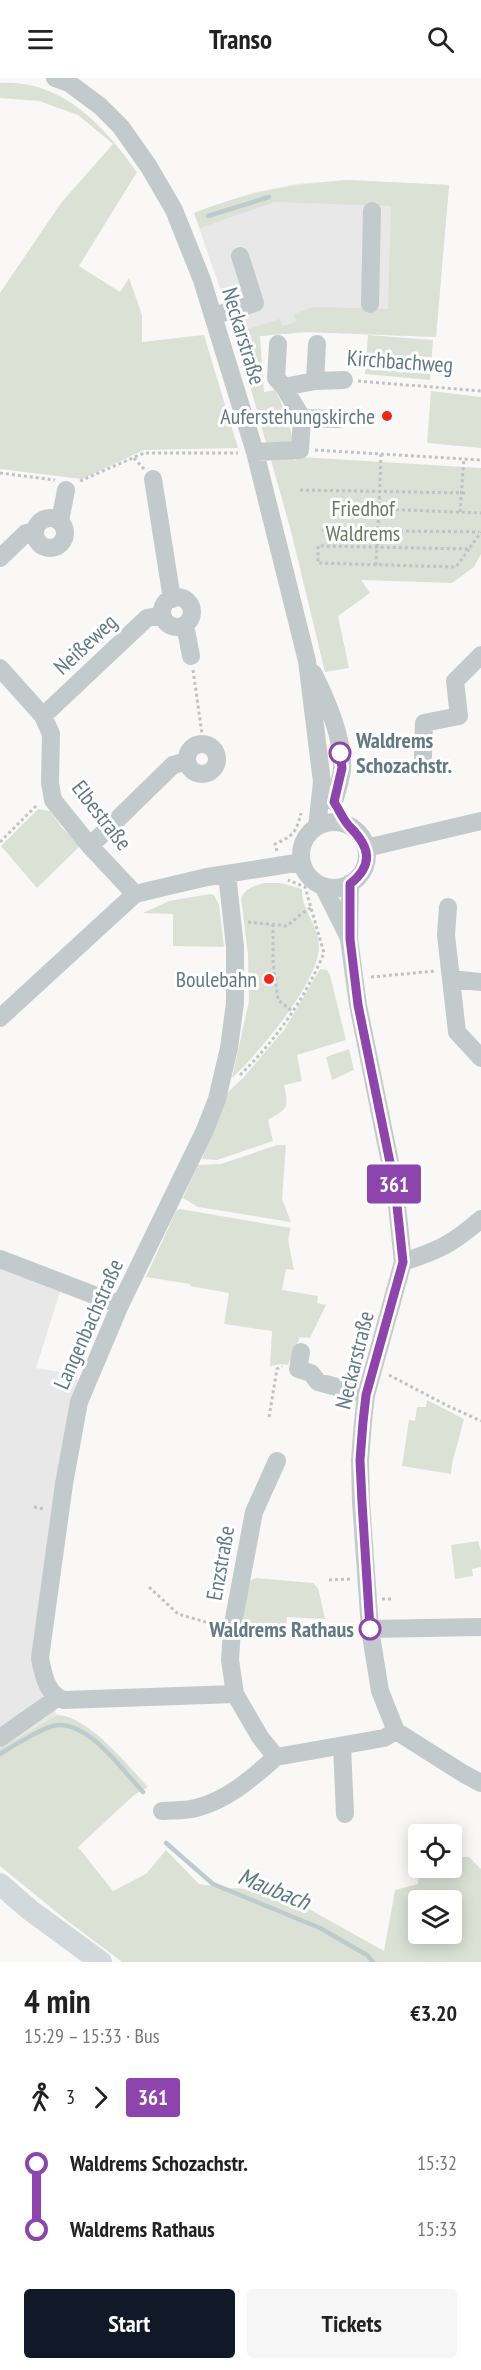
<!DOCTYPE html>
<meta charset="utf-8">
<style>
body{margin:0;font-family:"PT Sans Narrow",sans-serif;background:#f6f6f6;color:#222;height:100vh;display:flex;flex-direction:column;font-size:22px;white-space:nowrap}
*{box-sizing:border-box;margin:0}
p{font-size:20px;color:#767676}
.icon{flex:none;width:33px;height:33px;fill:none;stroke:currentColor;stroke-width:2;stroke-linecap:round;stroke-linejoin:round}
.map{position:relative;height:1884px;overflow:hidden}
.details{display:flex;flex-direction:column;background:#fff;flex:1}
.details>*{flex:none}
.badge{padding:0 12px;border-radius:4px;font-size:21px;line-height:39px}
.controls{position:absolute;left:408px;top:1746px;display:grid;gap:12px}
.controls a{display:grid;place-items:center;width:54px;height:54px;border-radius:6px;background:#fff;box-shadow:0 3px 15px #0003;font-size:30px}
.map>.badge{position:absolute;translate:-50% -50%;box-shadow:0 0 0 3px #fff}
.legs{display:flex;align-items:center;gap:9px;height:66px;padding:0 24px;font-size:20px}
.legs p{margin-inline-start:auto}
.head{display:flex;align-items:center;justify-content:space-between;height:102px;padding:0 24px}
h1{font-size:33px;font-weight:700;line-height:45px}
.action{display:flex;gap:12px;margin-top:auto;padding:12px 24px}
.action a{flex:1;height:69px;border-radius:6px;background:#111827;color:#fff;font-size:24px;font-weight:700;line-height:69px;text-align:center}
.action a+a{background:#f6f6f6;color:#222}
ul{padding:0 24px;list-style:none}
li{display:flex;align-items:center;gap:21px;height:66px;font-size:22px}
li i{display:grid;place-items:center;width:9px;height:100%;margin:0 8px;background:currentColor}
li i::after{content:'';width:15px;height:15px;margin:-8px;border:4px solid;border-radius:50%;background:#fff}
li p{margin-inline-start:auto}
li:first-child i{background:linear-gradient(#0000 50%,currentColor 0)}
li:last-child i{background:linear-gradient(currentColor 50%,#0000 0)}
header{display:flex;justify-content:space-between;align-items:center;height:78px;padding:0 24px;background:#fff;font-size:27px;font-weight:700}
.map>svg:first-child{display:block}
</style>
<header><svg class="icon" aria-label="menu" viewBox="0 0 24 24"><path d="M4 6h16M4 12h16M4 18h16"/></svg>Transo<svg class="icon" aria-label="search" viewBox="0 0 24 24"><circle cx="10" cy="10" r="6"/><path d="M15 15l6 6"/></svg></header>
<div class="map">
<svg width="481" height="1884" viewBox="0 0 481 1884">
<rect width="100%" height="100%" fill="#f9f8f6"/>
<!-- built -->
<path fill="#e7e8e7" d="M347,102L449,107L436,259L307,254L237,260L194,135L252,115L296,106Z
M0,1172L65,1198L36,1290L78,1297L61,1406L45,1611L57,1637L0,1670Z"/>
<!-- green -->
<path fill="#dce1d6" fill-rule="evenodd" d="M0,5C62,1 104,48 137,94L79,188L120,214L129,200L142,237V264L204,257L238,370L144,372L82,401L0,391V215L61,125L113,66L78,37L39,23L0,20Z
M347,102L449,107L436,259L307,254L260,258L264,314L275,312C288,336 294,357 294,383L300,379L481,390V476L474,489L452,505L361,502L370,515L338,538L349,590L325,594L291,453L235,255L280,241L283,248L296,244L294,236L313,229L388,231L391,128L275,124L200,150L194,135C248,114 288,107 347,102Z
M368,257L433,262L430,302L365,296Z
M431,313L481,319V370L427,365Z
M38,731L50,733L63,751L81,767L37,810L1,768Z
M265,805H281L302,811C301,832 319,847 319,868C320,903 258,976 232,1000L249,923L248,876L241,820C246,810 255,807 265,805Z
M210,816L214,817L219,827L224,869L173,868V836L143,835L169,823Z
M320,891L327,892L330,897L346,962L297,977L302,1003L284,1007C289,1031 288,1030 268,1042L273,1063L217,1082L202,1081L228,1014L242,1001L284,952Z
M349,971L354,992L332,1002L326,979Z
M277,1067H286L282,1121L291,1144L198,1129L183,1120L198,1087L221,1086Z
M180,1131L291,1150L288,1161L294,1192L286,1191L282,1212L318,1218L317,1225L326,1227L310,1260L300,1259L288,1287L281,1286L270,1288L272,1253L224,1246L229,1215L190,1208V1206L146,1199L176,1133Z
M427,1322L464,1341L452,1386L451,1396L402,1388L409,1342L415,1343L417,1329H426Z
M478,1463L481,1473V1489L472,1491L473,1498L455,1501L451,1467Z
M256,1500L313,1505L318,1510L325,1541L287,1539L286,1554L264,1556L263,1552L235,1556L247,1504Z
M57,1637C89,1638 127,1687 148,1709L134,1717L78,1769L113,1813L146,1796L166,1772L199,1806L228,1810L275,1812L384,1873L395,1812L418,1806L419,1790H452V1779H469L481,1791V1884H122L65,1841L0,1788V1670ZM418,1822H452V1856H418Z"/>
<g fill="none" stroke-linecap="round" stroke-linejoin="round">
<!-- stream -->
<path stroke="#bcccce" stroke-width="4.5" d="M208,138L269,119
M0,1676C11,1669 47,1647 58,1647C91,1646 122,1692 143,1714
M166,1765L213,1806L320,1850L367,1877L373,1884"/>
<!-- path -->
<path stroke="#bfc3c4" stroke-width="3" stroke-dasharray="3 3" stroke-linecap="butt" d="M358,303L481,313
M315,372L481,382
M381,376L379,431L481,435
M134,380L144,391
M0,395L55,402
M80,403L144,375H238
M300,412L466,415
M460,434L464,380
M322,452L479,454
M469,471L456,489L318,485V468L469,471L481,454
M376,487L379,431
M193,592L202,656
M0,764L37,727
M277,773L275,766C293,758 296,755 301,735
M248,844L287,848L301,836L312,829
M273,846V884L278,922L293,934
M371,899L436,893
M240,997C276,962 304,922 324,875L305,809L288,802
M389,1297L448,1328L481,1343
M269,1339L277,1291L282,1288
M34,1429L44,1431
M329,1502L351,1501
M149,1509L178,1536L216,1547
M382,1521H392"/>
<!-- minor -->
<path stroke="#c3cacc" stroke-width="18" d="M55,0L69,5L100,28L121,49L149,89L174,132L202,202L255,374L307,583L322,704L317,749
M370,226L372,133
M213,238L255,225L240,178
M278,266L276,300L284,309L315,303L344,302
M315,303L317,266
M302,340L339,341
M255,374L300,372L302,340L284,309
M153,401L172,521
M35 455a15 15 0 1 1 30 0a15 15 0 1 1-30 0Z
M60,443L66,412
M0,480L26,455L35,453
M162 534a15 15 0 1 1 30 0a15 15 0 1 1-30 0Z
M185,547L191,578
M0,590L43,638L51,656L50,705L53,722L90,768L135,816
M313,595C326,620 344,662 342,691C341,701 337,713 334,724
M43,638L147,540L162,537
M187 681a15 15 0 1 1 30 0a15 15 0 1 1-30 0Z
M423,678L424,645L459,638L455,603L481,577
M301 777a33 33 0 1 1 66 0a33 33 0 1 1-66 0Z
M90,768L173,687L187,683
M366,770L481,743
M227,796L235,869V925L229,970L217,1021L205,1052L120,1227L79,1324L64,1406L40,1580C43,1596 47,1617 64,1622L235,1616
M350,805L349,861L358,927L395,1109L403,1184L366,1317L363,1344L360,1382L361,1424L370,1551L380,1613L396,1653L464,1696L481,1705
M323,808L349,860
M448,829L446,857L451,901L481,904
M451,901L457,954L481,980
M0,940L135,816L207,799L302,784
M0,1181L120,1227
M403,1184C440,1172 452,1166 481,1141
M301,1274L298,1291L311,1295L318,1304L366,1317
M277,1383L254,1434L232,1551L230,1582L235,1616L260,1659L276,1679L384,1660L396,1653
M370,1551L481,1549
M0,1660L57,1620
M342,1668L345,1736
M162,1733C173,1732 185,1733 196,1730C228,1722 252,1700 276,1679"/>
<!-- major -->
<path stroke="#d2d9dc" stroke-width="22" d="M0,1806L30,1832L101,1884"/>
</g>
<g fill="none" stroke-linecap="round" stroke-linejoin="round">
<defs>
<path id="line-1" d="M340,675L342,690L334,724C339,731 343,742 350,749C369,768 375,786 350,806V861L358,927L395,1109L403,1184L366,1317L363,1344L360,1382L362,1424L370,1551"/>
</defs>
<!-- line-1 casing -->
<use href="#line-1" stroke="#fff" stroke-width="14"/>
<!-- line-1 -->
<use href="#line-1" stroke="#8e44ad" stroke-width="9"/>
</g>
<!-- markers -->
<g fill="#f4261a" stroke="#fff" stroke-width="2">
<circle cx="387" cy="338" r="6"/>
<circle cx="269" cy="901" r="6"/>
</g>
<g fill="#fff" stroke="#8e44ad" stroke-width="3">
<circle cx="340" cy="675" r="10"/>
<circle cx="370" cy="1551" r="10"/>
</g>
<g text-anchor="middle" stroke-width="6" stroke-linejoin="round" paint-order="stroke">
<!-- street labels -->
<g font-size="22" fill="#617a84" stroke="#fff">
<text transform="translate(244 258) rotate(73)" y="8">Neckarstraße</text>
<text transform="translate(400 283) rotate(4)" y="8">Kirchbachweg</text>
<text transform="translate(85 566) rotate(-43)" y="8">Neißeweg</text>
<text transform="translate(102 737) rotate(52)" y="8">Elbestraße</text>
<text transform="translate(88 1246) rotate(-66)" y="8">Langenbachstraße</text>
<text transform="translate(354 1282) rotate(-76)" y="8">Neckarstraße</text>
<text transform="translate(220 1485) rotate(-80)" y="8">Enzstraße</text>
</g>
<!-- poi labels -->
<g font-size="22" fill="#617a84" stroke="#fff" text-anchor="end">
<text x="375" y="346">Auferstehungskirche</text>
<text x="257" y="909">Boulebahn</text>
</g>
<!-- park labels -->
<g font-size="22" fill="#6a7a60" stroke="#fff">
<text x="363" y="438">Friedhof<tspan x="363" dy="25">Waldrems</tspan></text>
</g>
<!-- stop labels -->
<g font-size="22" font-weight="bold" fill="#617a84" stroke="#fff" text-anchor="start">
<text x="356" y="670">Waldrems<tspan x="356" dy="25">Schozachstr.</tspan></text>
<text x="354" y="1559" text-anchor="end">Waldrems Rathaus</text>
</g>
<!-- water labels -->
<g font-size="24" font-style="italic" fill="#5b7b7e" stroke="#fff">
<text transform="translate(274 1811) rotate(22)" y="8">Maubach</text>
</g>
</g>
</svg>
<div class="controls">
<a><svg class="icon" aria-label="locate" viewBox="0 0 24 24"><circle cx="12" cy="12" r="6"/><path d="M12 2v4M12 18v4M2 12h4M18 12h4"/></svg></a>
<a><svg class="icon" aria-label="layers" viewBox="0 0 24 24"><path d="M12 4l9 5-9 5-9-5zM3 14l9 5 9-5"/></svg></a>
</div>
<b class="badge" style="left:394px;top:1106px;background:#8e44ad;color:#fff">361</b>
</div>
<section class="details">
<div class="head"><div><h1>4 min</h1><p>15:29 – 15:33 · Bus</p></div><b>€3.20</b></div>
<div class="legs"><svg class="icon" aria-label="walk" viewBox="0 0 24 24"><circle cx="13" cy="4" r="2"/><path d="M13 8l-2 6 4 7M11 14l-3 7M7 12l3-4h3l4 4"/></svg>3<svg class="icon" aria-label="forward" viewBox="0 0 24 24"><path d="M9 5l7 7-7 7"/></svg><b class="badge" style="background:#8e44ad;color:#fff">361</b></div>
<ul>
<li><i style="color:#8e44ad"></i><b>Waldrems Schozachstr.</b><p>15:32</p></li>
<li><i style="color:#8e44ad"></i><b>Waldrems Rathaus</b><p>15:33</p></li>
</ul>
<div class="action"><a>Start</a><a>Tickets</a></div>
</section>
